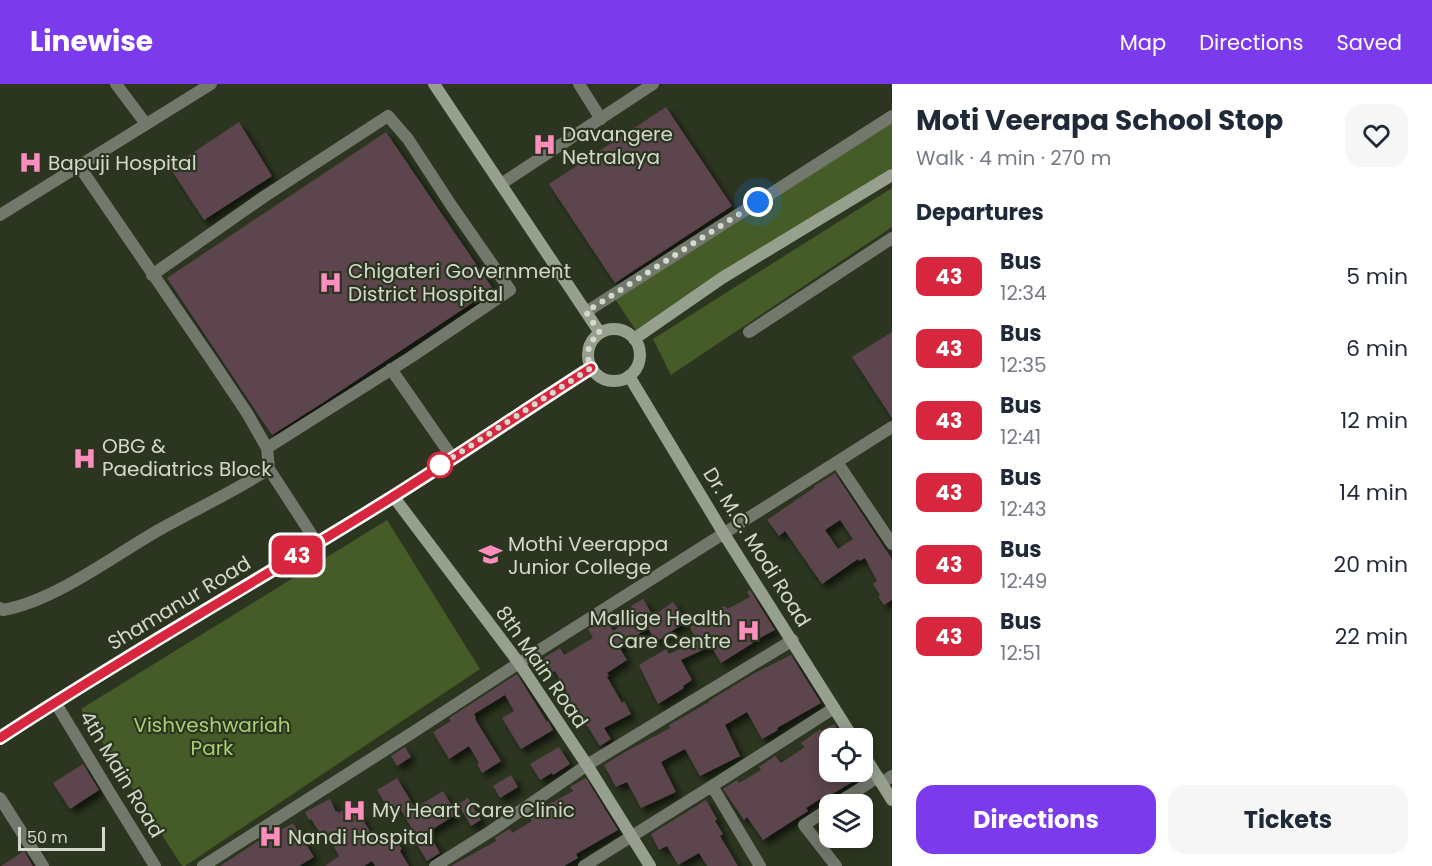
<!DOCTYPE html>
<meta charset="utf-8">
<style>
body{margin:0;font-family:Poppins,sans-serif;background:#f6f6f7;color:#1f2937;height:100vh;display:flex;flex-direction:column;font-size:22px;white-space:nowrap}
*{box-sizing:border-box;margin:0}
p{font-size:20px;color:#747a83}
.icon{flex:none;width:33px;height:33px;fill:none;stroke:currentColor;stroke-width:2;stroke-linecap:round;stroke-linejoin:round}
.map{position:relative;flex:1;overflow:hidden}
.details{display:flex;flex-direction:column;background:#fff;width:540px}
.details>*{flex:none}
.badge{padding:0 12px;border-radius:9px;font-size:21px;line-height:39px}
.tools{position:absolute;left:819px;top:644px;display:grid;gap:12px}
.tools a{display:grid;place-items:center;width:54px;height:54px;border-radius:12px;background:#fff;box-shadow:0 3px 15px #0003;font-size:30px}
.scale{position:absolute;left:18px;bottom:15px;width:87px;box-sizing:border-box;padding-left:6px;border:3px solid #d3d9cc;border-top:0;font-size:16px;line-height:21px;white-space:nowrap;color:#d3d9cc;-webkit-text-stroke:4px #2b351f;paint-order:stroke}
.you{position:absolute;width:30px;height:30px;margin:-15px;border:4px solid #fff;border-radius:50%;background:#1a73e8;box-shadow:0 0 0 9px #1a73e833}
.map>.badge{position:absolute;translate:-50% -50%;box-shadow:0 0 0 3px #fff}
h2{padding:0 24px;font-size:22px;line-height:54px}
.round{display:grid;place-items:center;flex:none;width:63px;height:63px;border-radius:18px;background:#f6f6f7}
.overview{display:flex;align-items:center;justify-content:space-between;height:102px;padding:0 24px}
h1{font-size:28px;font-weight:700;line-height:45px}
.button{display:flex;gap:12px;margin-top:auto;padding:12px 24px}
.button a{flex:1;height:69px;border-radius:18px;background:#7c3aed;color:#fff;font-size:24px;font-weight:700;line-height:69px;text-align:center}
.button a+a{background:#f6f6f7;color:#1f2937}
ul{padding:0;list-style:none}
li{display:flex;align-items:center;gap:18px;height:72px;padding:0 24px}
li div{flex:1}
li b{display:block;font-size:22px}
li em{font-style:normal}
li .badge{min-width:66px;font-weight:700;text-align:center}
header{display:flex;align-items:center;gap:36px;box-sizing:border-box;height:84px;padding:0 30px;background:#7c3aed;color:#fff}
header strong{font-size:28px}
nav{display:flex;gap:33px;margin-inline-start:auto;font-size:21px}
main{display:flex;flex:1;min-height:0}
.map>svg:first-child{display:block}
</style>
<header>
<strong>Linewise</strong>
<nav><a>Map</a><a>Directions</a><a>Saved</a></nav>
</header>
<main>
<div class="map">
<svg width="892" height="782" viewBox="0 0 892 782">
<defs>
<filter id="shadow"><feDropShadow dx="5" dy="5" stdDeviation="3" flood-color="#0009"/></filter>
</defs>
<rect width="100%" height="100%" fill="#2b351f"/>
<!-- green -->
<path fill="#465c28" d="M892,36V88L637,248L615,215Z
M892,104V143L671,291L653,255Z
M387,436L480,585L185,782H182L81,625Z"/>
<!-- building -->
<path fill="#5d444e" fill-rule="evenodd" filter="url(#shadow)" d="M666,23L732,122L615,199L549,100Z
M239,38L272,92L204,136L170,84Z
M386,48L493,205L324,318L272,351L167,194Z
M892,248V334L852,273Z
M835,389L892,475V516L884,521L878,512L880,511L873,500L877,497L865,474L859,477L858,475L822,500L785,447L779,452L767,436L815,403L814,402ZM840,436L853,455L838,465L825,446Z
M750,506L775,546L752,558L753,559L721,579L711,562L681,576L692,596L683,602L684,604L658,620L639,581L666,565L669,570L697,557L690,543L713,530L712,528L725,522L727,525L750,513L747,508Z
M643,515L653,532L673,518L687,537L656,558L648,544L619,563L627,576L607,589L609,592L607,593L622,619L624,617L631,630L604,644L611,655L600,662L577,626L574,628L565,608L567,607L555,587L553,588L544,574L560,564L564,571L593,554L588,545L606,535L613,547L636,532L631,522Z
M791,571L821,619L777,644L778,646L762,655L747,628L725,641L740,672L700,692L685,665L661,678L676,708L641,724L627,698L616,703L604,681L625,668L670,644L669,641L709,618V617L753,590Z
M517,590L547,638L548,637L553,646L521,665L502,634L514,627L505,611L474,630L476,634L475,635L501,677L482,689L477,680L479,679L469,662L449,675L433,648L451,637L449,634Z
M834,640L842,651L837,654H830V687H864L866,690L829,712L828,710L806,724L808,727L763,756L747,733L744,736L723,705L737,696L739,699L761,686L759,683L775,672L781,679L805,663L801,659L820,645L821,647Z
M405,663L411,673L397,682L391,672Z
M559,663L570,680L553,691L552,689L540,696L530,680Z
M83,680L99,706L70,725L53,699Z
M511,691L518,703L500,714L493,702Z
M397,694L415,724L443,707L457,730L428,748L440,769L427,777L412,752L415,750L398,721L389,726L377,706Z
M586,694L618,746L576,770L578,774L564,782H451L496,757L495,754L506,747L510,745L512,749L532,737L529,731L573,707L570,703Z
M468,714L481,736L471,742L458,720Z
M330,715L336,728L337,727L339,729L353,720L376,757L391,747L402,765L400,767L409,782H375L372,777L364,782H325L339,772L325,746L320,749L311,735L309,736L305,728Z
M706,716L717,735L715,737L723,750L720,752L738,782H707L699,769L678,781L667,762L659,766L651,750Z
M293,739L314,773L299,782H220L275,746L276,749Z
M24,767L33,782H1Z"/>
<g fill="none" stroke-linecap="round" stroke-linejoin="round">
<!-- street -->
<path stroke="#73786d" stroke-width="12" d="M116,0L146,40
M579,0L601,35
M79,82L213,278L247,329L267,364
M501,100L653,0
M0,131L211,0
M152,191L265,112L388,32L408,55L451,121L510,206L411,273L267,364L269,385
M586,228L892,32
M749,248L892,154
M391,285L452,373
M837,378L892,460
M0,524L3,526C54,517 112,473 157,447C194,426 233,408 269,385L317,459
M55,618L110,709L155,782
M882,699L892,692
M712,702L760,782
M0,714L43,782
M836,720L878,693
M830,724L804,741L836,782
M203,782L415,647L519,579L892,343
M435,782L491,747L587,681L793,556
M584,782L712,702L834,624"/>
<!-- secondary -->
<path stroke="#97a08f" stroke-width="12" d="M434,0L600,249
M588 271a26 26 0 1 1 52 0a26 26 0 1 1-52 0Z
M634,255L722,194L892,91
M629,292L724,450L853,654
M393,412L519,579L587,681L650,782
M0,655L55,618L159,553L393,412L591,283
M862,668L892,716"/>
</g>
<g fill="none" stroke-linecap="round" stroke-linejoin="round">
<defs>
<path id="line" d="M0,654C126,571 258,497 386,417C455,374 522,328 591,284"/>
</defs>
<!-- line casing -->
<use href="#line" stroke="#fff" stroke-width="14"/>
<!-- line -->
<use href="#line" stroke="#d7263d" stroke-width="9"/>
<!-- walk -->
<path stroke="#d3d9cc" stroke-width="6" stroke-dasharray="0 10.8" d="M440,381L433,386L591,284C585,270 588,258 600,249L586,228L758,118"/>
</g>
<!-- icons -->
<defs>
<symbol id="hospital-bare" viewBox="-9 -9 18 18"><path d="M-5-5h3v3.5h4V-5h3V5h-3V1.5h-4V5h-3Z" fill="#fe8ebe" stroke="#2b351f" stroke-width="2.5" paint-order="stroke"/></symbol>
<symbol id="university-bare" viewBox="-9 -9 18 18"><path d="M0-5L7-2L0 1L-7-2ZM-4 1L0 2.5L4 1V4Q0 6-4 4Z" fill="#fe8ebe" stroke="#2b351f" stroke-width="2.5" paint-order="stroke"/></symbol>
</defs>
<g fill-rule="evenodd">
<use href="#hospital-bare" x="528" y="44" width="33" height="33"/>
<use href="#hospital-bare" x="14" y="62" width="33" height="33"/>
<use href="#hospital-bare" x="314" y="182" width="33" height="33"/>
<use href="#hospital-bare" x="68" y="358" width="33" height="33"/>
<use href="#university-bare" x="474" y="454" width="33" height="33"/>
<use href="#hospital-bare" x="732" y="530" width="33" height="33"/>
<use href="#hospital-bare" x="338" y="710" width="33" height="33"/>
<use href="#hospital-bare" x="254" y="736" width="33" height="33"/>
</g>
<!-- markers -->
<circle fill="#fff" stroke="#d7263d" stroke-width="3" cx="440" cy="381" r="12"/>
<g text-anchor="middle" stroke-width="4.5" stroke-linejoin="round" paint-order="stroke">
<!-- poi labels -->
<g font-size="20" fill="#d3d9cc" stroke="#2b351f" text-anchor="start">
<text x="562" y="57">Davangere<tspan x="562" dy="23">Netralaya</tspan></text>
<text x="48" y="86">Bapuji Hospital</text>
<text x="348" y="194">Chigateri Government<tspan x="348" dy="23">District Hospital</tspan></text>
<text x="102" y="369">OBG &amp;<tspan x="102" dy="23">Paediatrics Block</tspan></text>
<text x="508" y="467">Mothi Veerappa<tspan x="508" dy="23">Junior College</tspan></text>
<text x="731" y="541" text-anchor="end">Mallige Health<tspan x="731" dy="23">Care Centre</tspan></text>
<text x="372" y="733">My Heart Care Clinic</text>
<text x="288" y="760">Nandi Hospital</text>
</g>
<!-- street labels -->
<g font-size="20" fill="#d3d9cc" stroke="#2b351f">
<text transform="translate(757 463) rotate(58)" y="7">Dr. M.C. Modi Road</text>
<text transform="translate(179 519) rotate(-31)" y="7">Shamanur Road</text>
<text transform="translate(542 583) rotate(55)" y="7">8th Main Road</text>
<text transform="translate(122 690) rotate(59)" y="7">4th Main Road</text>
</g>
<!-- park labels -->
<g font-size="20" fill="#a7d071" stroke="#2b351f">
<text x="212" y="648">Vishveshwariah<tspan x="212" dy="23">Park</tspan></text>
</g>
</g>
</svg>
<div class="tools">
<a><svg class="icon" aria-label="locate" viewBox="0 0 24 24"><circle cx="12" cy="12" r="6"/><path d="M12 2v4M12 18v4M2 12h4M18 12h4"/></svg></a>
<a><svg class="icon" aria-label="layers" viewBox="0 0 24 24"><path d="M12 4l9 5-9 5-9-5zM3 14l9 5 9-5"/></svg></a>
</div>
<div class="scale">50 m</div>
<div class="you" style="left:758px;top:118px"></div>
<b class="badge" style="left:297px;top:471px;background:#d7263d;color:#fff">43</b>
</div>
<section class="details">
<div class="overview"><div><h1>Moti Veerapa School Stop</h1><p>Walk · 4 min · 270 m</p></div><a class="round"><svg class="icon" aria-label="heart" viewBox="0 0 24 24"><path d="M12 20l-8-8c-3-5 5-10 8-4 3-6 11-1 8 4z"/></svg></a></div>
<h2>Departures</h2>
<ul>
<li><span class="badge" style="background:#d7263d;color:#fff">43</span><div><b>Bus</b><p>12:34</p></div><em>5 min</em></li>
<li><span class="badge" style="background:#d7263d;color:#fff">43</span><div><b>Bus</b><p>12:35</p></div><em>6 min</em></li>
<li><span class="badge" style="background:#d7263d;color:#fff">43</span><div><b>Bus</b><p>12:41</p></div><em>12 min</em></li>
<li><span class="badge" style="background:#d7263d;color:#fff">43</span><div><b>Bus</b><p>12:43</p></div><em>14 min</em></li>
<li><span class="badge" style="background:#d7263d;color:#fff">43</span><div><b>Bus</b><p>12:49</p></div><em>20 min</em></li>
<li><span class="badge" style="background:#d7263d;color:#fff">43</span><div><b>Bus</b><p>12:51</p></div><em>22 min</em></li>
</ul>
<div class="button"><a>Directions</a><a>Tickets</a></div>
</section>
</main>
